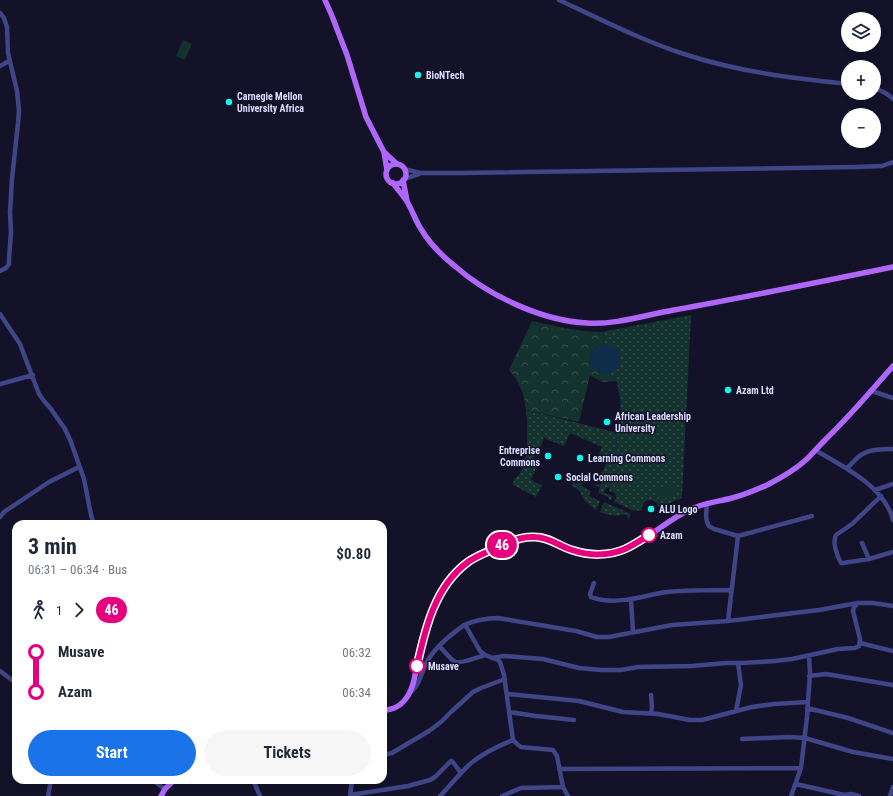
<!DOCTYPE html>
<meta charset="utf-8">
<style>
body{margin:0;font-family:"Roboto Condensed",sans-serif;background:#f6f6f7;color:#1f2937;height:100vh;display:flex;flex-direction:column;font-size:15px;white-space:nowrap}
*{box-sizing:border-box;margin:0}
p{font-size:13px;color:#747a83}
.icon{flex:none;width:22px;height:22px;fill:none;stroke:currentColor;stroke-width:2;stroke-linecap:round;stroke-linejoin:round}
.map{position:relative;flex:1;overflow:hidden}
.side{position:absolute;left:12px;top:520px;width:375px;height:264px;display:flex;flex-direction:column;background:#fff;border-radius:12px;box-shadow:0 2px 6px #0003}
.side>*{flex:none}
.badge{padding:0 8px;border-radius:13px;font-size:14px;line-height:26px}
.controls{position:absolute;left:841px;top:12px;display:grid;gap:8px}
.controls a{display:grid;place-items:center;width:40px;height:40px;border-radius:50%;background:#fff;box-shadow:0 2px 6px #0003;font-size:20px}
.map>.badge{position:absolute;translate:-50% -50%;box-shadow:0 0 0 2px #fff}
.legs{display:flex;align-items:center;gap:6px;height:44px;padding:0 16px;font-size:13px}
.legs p{margin-inline-start:auto}
.overview{display:flex;align-items:center;justify-content:space-between;height:68px;padding:0 16px}
h1{font-size:22px;font-weight:700;line-height:30px}
.cta{display:flex;gap:8px;margin-top:auto;padding:8px 16px}
.cta a{flex:1;height:46px;border-radius:24px;background:#1a73e8;color:#fff;font-size:16px;font-weight:700;line-height:46px;text-align:center}
.cta a+a{background:#f6f6f7;color:#1f2937}
ul{padding:0 16px;list-style:none}
li{display:flex;align-items:center;gap:14px;height:40px;font-size:15px}
li i{display:grid;place-items:center;width:6px;height:100%;margin:0 5px;background:currentColor}
li i::after{content:'';width:10px;height:10px;margin:-5px;border:3px solid;border-radius:50%;background:#fff}
li p{margin-inline-start:auto}
li:first-child i{background:linear-gradient(#0000 50%,currentColor 0)}
li:last-child i{background:linear-gradient(currentColor 50%,#0000 0)}
.map>svg:first-child{display:block}
</style>
<div class="map">
<svg width="893" height="796" viewBox="0 0 893 796">
<defs>
<pattern id="grass-dots" width="8" height="8" patternUnits="userSpaceOnUse"><rect width="8" height="8" fill="#15332e"/><path d="M2 2h.1M6 6h.1" fill="none" stroke="#36504d" stroke-width="1.8" stroke-linecap="round"/></pattern>
<pattern id="forest-crowns" width="20" height="18" patternUnits="userSpaceOnUse"><rect width="20" height="18" fill="#15332e"/><path d="M2 6a3 3 0 1 1 6 0M12 15a3 3 0 1 1 6 0" fill="none" stroke="#36504d"/></pattern>
</defs>
<rect width="100%" height="100%" fill="#131229"/>
<!-- grass -->
<path fill="url(#grass-dots)" d="M691,315L682,498L670,503L660,510C657,501 654,499 645,501L642,506V510L636,511V510H635L634,511L614,502L616,498L615,493L609,491L610,488L606,487L604,493L613,496L611,500L608,499V497L598,493L600,487L593,485L602,484V483L596,477V476L600,477L607,461L598,457L602,447L570,433L564,446L544,438L538,453H536L532,464L537,466L531,480L534,481V482L542,485L536,497L513,485L514,479L519,475L523,467L527,451V421L526,410L618,433L621,402L617,381L613,371L614,370L619,353C615,347 611,345 604,344L602,332Z
M580,481L583,482L581,486L591,491L589,496L600,501L596,510L585,501L579,490L572,486L573,482L579,484Z
M604,502L631,514L629,518L628,519L627,514C616,516 610,516 600,512Z"/>
<!-- forest -->
<path fill="url(#forest-crowns)" d="M532,321C555,326 578,332 602,332L604,344C594,346 589,352 590,362L600,373L605,374L613,371L617,381L602,382L590,375L579,422L526,410C524,393 520,383 509,370Z"/>
<!-- park -->
<path fill="#15332e" d="M183,40L192,44L185,60L176,56Z
M673,485L677,496L659,500L656,489Z"/>
<!-- water -->
<path fill="#0f2d4b" d="M590 359a15 15 0 1 1 30 0a15 15 0 1 1-30 0Z"/>
<g fill="none" stroke-linecap="round" stroke-linejoin="round">
<!-- stream -->
<path stroke="#0f2d4b" stroke-width="1" d="M613,371L617,381L621,402L618,433L616,440L618,446L613,459"/>
<!-- minor -->
<path stroke="#3f4586" stroke-width="4.5" d="M559,0C600,19 641,40 684,54C738,72 792,78 848,84
M0,13L4,18L7,27L8,53L17,91L19,111L18,123L12,179L10,212L11,232L9,259V264L6,268L0,271
M0,66L9,61
M874,89C881,90 888,94 893,99
M404,169L421,173H462L855,167L882,166L893,162
M404,179L419,174
M0,314L20,344L39,394L44,401L51,409L65,429L71,442L84,479L91,515L94,524
M0,384L33,375
M870,391L878,393L893,398
M815,450C843,466 885,487 893,520
M847,468C852,464 856,458 861,455C870,449 883,449 893,449
M875,490L893,484
M881,496L852,524L836,535C832,542 837,556 841,563H843L869,559L893,552
M707,503L706,516L707,522L709,526L714,529L738,536L812,516
M0,517L4,512L49,482L79,467
M862,543L869,559
M594,583L590,594L591,597C595,599 599,599 603,600C626,603 645,595 667,592C688,590 710,590 731,590
M631,599L633,632
M728,621L738,536
M464,625C476,620 485,618 498,618L576,631L597,637H609L672,625L728,621L819,610L858,603H873L893,606
M860,643L893,651
M439,646C443,649 451,661 456,662C462,664 478,657 485,655
M492,658L504,656L543,659L579,668L601,670H621L638,667L692,666L726,663H741L775,661L792,659L838,649L855,648L859,646L860,639L853,611L854,607L858,603
M0,671L16,683
M809,676L826,674L893,685
M410,693C421,684 421,671 428,660C437,645 451,635 464,625L467,628L480,651L485,655L498,660L500,662L504,675L513,740L517,744L521,747L553,750L557,756L563,787L568,796
M507,694L579,701L623,712L658,714L690,720H702L752,707L774,704L808,702
M651,695L652,706L651,713
M807,708L848,718L893,733
M736,711L741,685L738,663
M509,712L536,716L574,720
M742,739L789,737L805,738L853,752L893,759
M383,755L392,753L429,731L441,722L451,712L473,692L481,688L505,679
M559,769L801,768
M152,780L165,789
M253,780L260,796
M796,784L844,795L851,794L859,796
M350,795L408,786L430,780L435,777L451,761H452L461,773
M48,796L51,780
M350,796L352,780
M440,796C450,786 459,774 470,764C483,753 498,746 513,740
M502,796L521,788L563,787
M791,796L801,768L807,717L810,673L809,656
M890,796L893,787"/>
<!-- major -->
<path stroke="#af67f9" stroke-width="5.5" d="M325,0L332,16L347,55L366,117L384,152L397,164
M384,152L387,170
M386 174a10 10 0 1 1 20 0a10 10 0 1 1-20 0Z
M403,180L407,201
M393,183C397,189 402,194 406,200C412,209 415,220 421,229C430,244 443,257 456,267C489,296 543,321 587,323C616,325 645,315 674,310C747,297 820,282 893,267
M383,711C391,709 398,708 404,701C414,690 415,674 418,660C425,626 438,578 471,560C489,550 513,536 534,537C549,537 559,546 572,550C584,554 597,555 609,553C639,548 661,524 687,511C701,503 717,502 732,498C745,495 756,490 767,485C781,478 796,469 807,459C814,452 820,445 826,439C850,416 871,391 893,366
M161,796L165,789L174,780"/>
</g>
<g fill="none" stroke-linecap="round" stroke-linejoin="round">
<defs>
<path id="line-1" d="M417,666C425,629 435,586 468,562C476,556 486,553 495,548C507,542 521,536 535,537C549,537 559,546 572,550C589,556 609,556 625,549C634,545 641,540 649,535"/>
</defs>
<!-- line-1 casing -->
<use href="#line-1" stroke="#fff" stroke-width="9"/>
<!-- line-1 -->
<use href="#line-1" stroke="#e6007e" stroke-width="6"/>
</g>
<!-- markers -->
<g fill="#10f5ee" stroke="#131229" stroke-width="1.5">
<circle cx="418" cy="75" r="4"/>
<circle cx="229" cy="102" r="4"/>
<circle cx="728" cy="390" r="4"/>
<circle cx="607" cy="422" r="4"/>
<circle cx="548" cy="456" r="4"/>
<circle cx="580" cy="458" r="4"/>
<circle cx="558" cy="477" r="4"/>
<circle cx="651" cy="509" r="4"/>
</g>
<g fill="#fff" stroke="#e6007e" stroke-width="2">
<circle cx="649" cy="535" r="7"/>
<circle cx="417" cy="666" r="7"/>
</g>
<g text-anchor="middle" stroke-width="3" stroke-linejoin="round" paint-order="stroke">
<!-- poi labels -->
<g font-size="10" font-weight="bold" fill="#dbdcfe" stroke="#131229" text-anchor="start">
<text x="426" y="79">BioNTech</text>
<text x="237" y="100">Carnegie Mellon<tspan x="237" dy="12">University Africa</tspan></text>
<text x="736" y="394">Azam Ltd</text>
<text x="615" y="420">African Leadership<tspan x="615" dy="12">University</tspan></text>
<text x="540" y="454" text-anchor="end">Entreprise<tspan x="540" dy="12">Commons</tspan></text>
<text x="588" y="462">Learning Commons</text>
<text x="566" y="481">Social Commons</text>
<text x="659" y="513">ALU Logo</text>
</g>
<!-- stop labels -->
<g font-size="10" font-weight="bold" fill="#dbdcfe" stroke="#131229" text-anchor="start">
<text x="660" y="539">Azam</text>
<text x="428" y="670">Musave</text>
</g>
</g>
</svg>
<div class="controls">
<a><svg class="icon" aria-label="layers" viewBox="0 0 24 24"><path d="M12 4l9 5-9 5-9-5zM3 14l9 5 9-5"/></svg></a>
<a>+</a>
<a>−</a>
</div>
<b class="badge" style="left:502px;top:545px;background:#e6007e;color:#fff">46</b>
<section class="side">
<div class="overview"><div><h1>3 min</h1><p>06:31 – 06:34 · Bus</p></div><b>$0.80</b></div>
<div class="legs"><svg class="icon" aria-label="walk" viewBox="0 0 24 24"><circle cx="13" cy="4" r="2"/><path d="M13 8l-2 6 4 7M11 14l-3 7M7 12l3-4h3l4 4"/></svg>1<svg class="icon" aria-label="forward" viewBox="0 0 24 24"><path d="M9 5l7 7-7 7"/></svg><b class="badge" style="background:#e6007e;color:#fff">46</b></div>
<ul>
<li><i style="color:#e6007e"></i><b>Musave</b><p>06:32</p></li>
<li><i style="color:#e6007e"></i><b>Azam</b><p>06:34</p></li>
</ul>
<div class="cta"><a>Start</a><a>Tickets</a></div>
</section>
</div>
